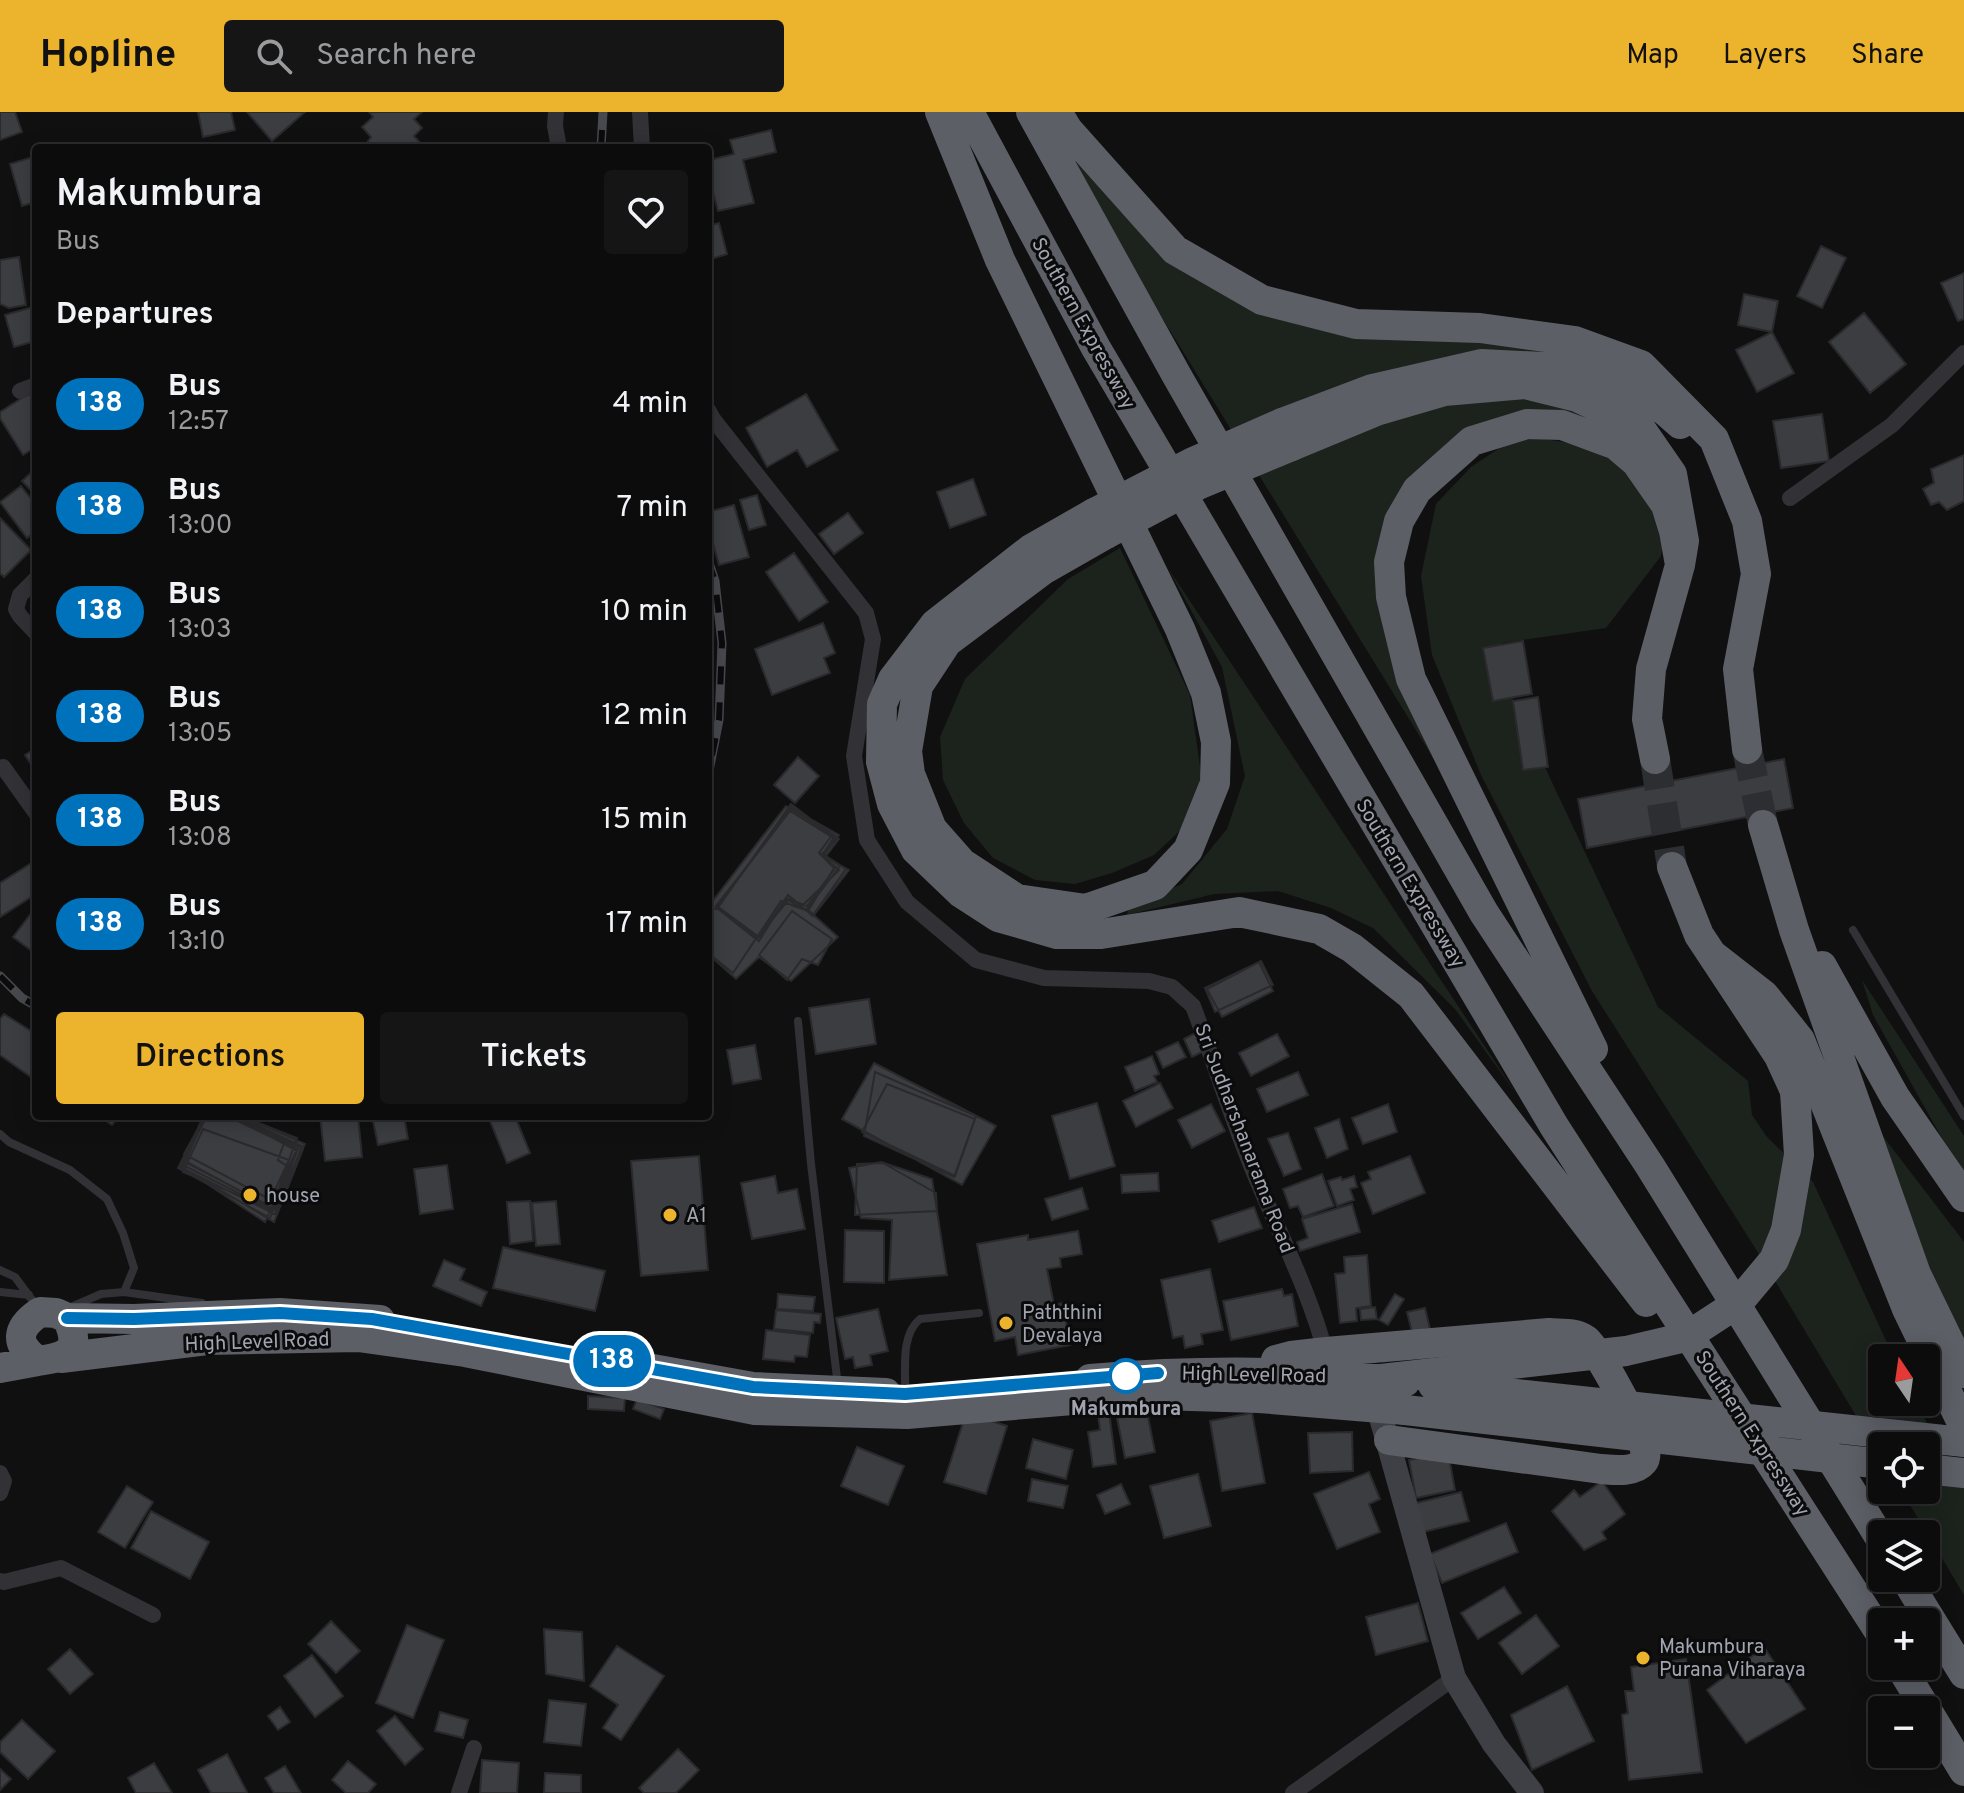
<!DOCTYPE html>
<meta charset="utf-8">
<style>
body{margin:0;font-family:Overpass,sans-serif;background:#151516;color:#f1f3f6;height:100vh;display:flex;flex-direction:column;font-size:30px;white-space:nowrap}
*{box-sizing:border-box;margin:0}
p{font-size:26px;color:#9a9b9d}
.icon{flex:none;width:44px;height:44px;fill:none;stroke:currentColor;stroke-width:2;stroke-linecap:round;stroke-linejoin:round}
.map{position:relative;flex:1;overflow:hidden}
.side{position:absolute;left:32px;top:32px;width:680px;height:976px;display:flex;flex-direction:column;background:#0c0c0d;border-radius:8px;box-shadow:0 4px 20px #0003,0 0 0 2px #2c2c2e}
.side>*{flex:none}
.badge{padding:0 16px;border-radius:26px;font-size:28px;line-height:52px}
.needle{width:52px;rotate:347deg}
.controls{position:absolute;left:1868px;top:1232px;display:grid;gap:16px}
.controls a{display:grid;place-items:center;width:72px;height:72px;border-radius:8px;background:#0c0c0d;box-shadow:0 4px 20px #0003,0 0 0 2px #2c2c2e;font-size:40px}
.map>.badge{position:absolute;translate:-50% -50%;box-shadow:0 0 0 4px #fff}
h2{padding:0 24px;font-size:30px;line-height:72px}
.round{display:grid;place-items:center;flex:none;width:84px;height:84px;border-radius:8px;background:#151516}
.headline{display:flex;align-items:center;justify-content:space-between;height:136px;padding:0 24px}
h1{font-size:38px;font-weight:600;line-height:60px}
.primary-button{display:flex;gap:16px;margin-top:auto;padding:16px 24px}
.primary-button a{flex:1;height:92px;border-radius:8px;background:#ecb32d;color:#111;font-size:32px;font-weight:600;line-height:92px;text-align:center}
.primary-button a+a{background:#151516;color:#f1f3f6}
ul{padding:0;list-style:none}
li{display:flex;align-items:center;gap:24px;height:104px;padding:0 24px}
li div{flex:1}
li b{display:block;font-size:30px}
li em{font-style:normal}
li .badge{min-width:88px;font-weight:700;text-align:center}
header{display:flex;align-items:center;gap:48px;box-sizing:border-box;height:112px;padding:0 40px;background:#ecb32d;color:#111}
header strong{font-size:38px}
nav{display:flex;gap:44px;margin-inline-start:auto;font-size:28px}
.search{width:560px;height:72px;background:#151516;display:flex;align-items:center;gap:20px;box-sizing:border-box;padding:0 28px;border-radius:8px;color:#9a9b9d;font-size:30px}
.map>svg:first-child{display:block}
</style>
<header>
<strong>Hopline</strong>
<div class="search"><svg class="icon" aria-label="search" viewBox="0 0 24 24"><circle cx="10" cy="10" r="6"/><path d="M15 15l6 6"/></svg>Search here</div>
<nav><a>Map</a><a>Layers</a><a>Share</a></nav>
</header>
<div class="map">
<svg width="1964" height="1681" viewBox="0 0 1964 1681">
<rect width="100%" height="100%" fill="#101011"/>
<!-- green -->
<path fill="#1c231d" d="M1051,25L1274,204L1525,229L1618,253L1594,309L1461,328L1384,444L1467,701Z
M1537,326L1577,332L1614,349L1654,382L1667,406L1661,444L1606,516L1502,531L1508,577L1658,895L1748,969L1752,1003L1767,1025L1813,1070L1894,1246H1882V1290H1915L1964,1375V1483L1901,1378H1926V1334H1882V1347L1754,1134L1592,879L1481,663L1432,543L1421,464L1436,392L1471,355L1504,333Z
M1120,436L1190,583L1202,669L1186,713L1154,743L1112,761L1075,772L1035,768L993,746L964,711L943,668L940,625L965,567L1068,467Z
M1168,456L1517,983L1455,897L1373,816L1331,796L1278,779L1214,782L1127,803L1129,795L1182,772L1227,717L1245,664L1222,555Z
M1862,868L1964,1024V1059L1953,1046L1873,903Z
M1853,985L1964,1130V1238Z"/>
<!-- building -->
<path fill="#3c3d41" stroke="#2a2a2d" stroke-width="2" d="M0,0H15L22,20L0,28Z
M198,0H231L235,18L203,25Z
M247,0H305L272,29Z
M369,0H422L414,7L422,16L414,24L423,34L421,36H363L371,25L362,15L373,5Z
M771,18L776,40L743,48L754,91L718,99L713,80L708,81V57L711,56L709,48L734,42L730,28Z
M36,44V90L22,94L10,52Z
M719,111L727,142L708,148V114Z
M1821,134L1846,146L1822,196L1797,184Z
M19,145L26,193L9,196L0,192V148Z
M1964,161V207L1958,209L1941,171Z
M1744,182L1778,189L1772,220L1738,213Z
M36,194V229L14,235L5,203Z
M1864,201L1906,252L1870,281L1829,230Z
M1772,220L1794,261L1757,280L1736,238Z
M36,277V335L23,343L0,306V300Z
M806,282L838,338L807,355L797,338L767,355L746,316Z
M1822,302L1829,349L1781,356L1773,309Z
M1964,343V389L1947,398L1939,390L1931,393L1923,377L1934,371L1931,357Z
M36,356V384L22,369Z
M973,367L986,403L950,416L937,380Z
M21,374L36,393V419L27,426L0,390Z
M757,383L766,413L749,418L740,388Z
M734,393L749,445L719,453L708,413V400Z
M848,401L863,421L834,442L819,422Z
M0,406L31,438L4,465L0,461Z
M794,441L828,490L799,509L766,460Z
M823,511L835,541L824,546L830,561L772,583L755,537Z
M1523,529L1532,582L1493,589L1483,536Z
M1538,585L1548,655L1523,658L1513,589Z
M36,636V660L25,643Z
M798,645L819,664L795,691L774,673Z
M1784,647L1793,696L1587,736L1578,687Z
M791,692L834,725L823,742L840,754L807,797L838,825L791,869L759,845L736,867L708,842V797H717Z
M786,694L832,723L819,741L834,756L808,799L781,789L733,861L708,841V795Z
M791,694L839,727L826,744L846,757L813,803L790,786L757,826L718,795Z
M793,695L838,726L821,743L836,755L807,794L788,787L756,827L716,795Z
M791,696L839,723L823,744L849,758L813,804L788,783L759,825L717,794Z
M790,699L835,727L822,744L839,758L800,796L786,786L759,829L716,794Z
M33,750L36,754V782L0,805V771Z
M36,795V842L13,825Z
M792,799L832,827L818,853L802,847L787,868L759,843Z
M1261,849L1273,873L1215,900L1205,876Z
M1259,850L1273,879L1222,905L1207,877Z
M869,887L876,932L816,942L809,896Z
M4,902L36,922V966L35,968L0,943V907Z
M1197,920L1206,938L1192,945L1184,927Z
M1277,922L1289,944L1251,964L1239,941Z
M1178,930L1186,945L1163,956L1156,940Z
M755,933L761,967L733,972L727,938Z
M1152,944L1159,962L1154,964L1157,970L1135,979L1125,955Z
M874,951L996,1014L962,1073L842,1007Z
M875,960L976,1004L954,1065L864,1024Z
M1298,960L1308,983L1267,1000L1257,977Z
M1160,971L1173,996L1136,1015L1123,989Z
M887,972L975,1007L955,1064L862,1020Z
M1097,991L1115,1054L1070,1067L1052,1004Z
M1211,992L1225,1019L1192,1036L1178,1008Z
M1388,992L1397,1020L1363,1032L1352,1006Z
M99,1004H119L112,1013Z
M203,1004H237L299,1035L265,1110L183,1056Z
M203,1004H232L303,1037L274,1110L182,1055Z
M204,1004H238L299,1033L270,1106L178,1056Z
M205,1004H242L305,1032L272,1098L181,1052Z
M205,1004H241L297,1026L271,1098L182,1058Z
M205,1004H235L297,1037L273,1089L184,1042Z
M206,1004H233L297,1039L275,1098L185,1049Z
M207,1004H236L302,1034L275,1102L180,1055Z
M207,1004H227L284,1031L278,1048L293,1058L266,1092L183,1049Z
M320,1004H358L362,1045L325,1049Z
M372,1004H404L408,1027L378,1033Z
M488,1004H515L530,1041L507,1051Z
M1339,1007L1348,1037L1327,1046L1315,1016Z
M203,1017L289,1048L267,1095L183,1060Z
M1288,1021L1301,1057L1284,1064L1268,1027Z
M699,1044L708,1158L641,1164L631,1049Z
M1410,1044L1425,1081L1373,1102L1361,1071L1371,1067L1368,1060Z
M881,1050L932,1067L947,1163L889,1168L892,1108L861,1106L849,1056Z
M883,1051L936,1081L937,1099L855,1103L857,1052Z
M447,1053L453,1097L420,1102L414,1057Z
M1158,1061L1159,1079L1122,1081L1121,1063Z
M1322,1062L1334,1094L1303,1105L1298,1094L1290,1096L1283,1077Z
M775,1064L778,1081L797,1077L805,1117L752,1127L741,1071Z
M1354,1064L1357,1075L1350,1077L1354,1088L1337,1094L1328,1069L1341,1065L1342,1068Z
M1082,1076L1088,1097L1052,1108L1045,1087Z
M530,1089L533,1129L510,1132L507,1090Z
M556,1089L560,1132L536,1134L532,1091Z
M1352,1092L1360,1120L1300,1139L1297,1130L1308,1126L1302,1107Z
M1254,1095L1262,1116L1219,1130L1212,1109Z
M845,1118L884,1119V1171L844,1170Z
M1078,1119L1082,1142L1060,1146L1061,1155L1047,1157L1054,1193L1063,1191L1070,1233L1018,1243L1015,1225L995,1229L977,1132L1028,1123V1128Z
M503,1135L605,1159L595,1199L493,1176Z
M1367,1143L1371,1194L1356,1196L1357,1209L1340,1211L1335,1162L1345,1161L1344,1145Z
M444,1148L465,1157L460,1168L487,1180L481,1194L433,1174Z
M1210,1157L1223,1218L1201,1222L1203,1232L1185,1236L1183,1224L1173,1226L1161,1168Z
M1282,1177L1284,1184L1292,1182L1298,1214L1231,1228L1223,1189Z
M778,1182L815,1185L813,1199L777,1197Z
M1395,1182L1404,1187L1388,1213L1379,1208Z
M1375,1195L1377,1207L1361,1208L1360,1197Z
M1425,1196L1430,1217L1412,1220L1407,1200Z
M878,1197L888,1239L870,1243L872,1253L855,1256L853,1245L845,1247L836,1206Z
M776,1198L821,1202L820,1211L814,1210L813,1221L774,1217Z
M766,1218L810,1223L807,1245L795,1244L794,1250L763,1247Z
M588,1284L625,1286L624,1299L588,1297Z
M637,1287L664,1297L660,1307L633,1297Z
M1109,1300L1116,1352L1093,1355L1088,1320L1100,1318L1098,1302Z
M1147,1300L1155,1340L1125,1346L1117,1306Z
M966,1301L1007,1314L986,1382L944,1370Z
M1252,1301L1265,1371L1222,1379L1210,1309Z
M1352,1320L1353,1359L1310,1361L1308,1321Z
M1033,1327L1073,1338L1066,1367L1026,1356Z
M857,1335L904,1354L888,1393L841,1374Z
M1448,1340L1455,1378L1416,1386L1409,1348Z
M1369,1360L1380,1387L1369,1392L1380,1420L1337,1437L1314,1382Z
M1198,1362L1211,1414L1164,1426L1150,1374Z
M1032,1367L1068,1374L1063,1396L1028,1389Z
M1602,1369L1625,1402L1602,1420L1606,1427L1584,1438L1552,1399L1574,1378L1580,1385Z
M1121,1372L1130,1392L1105,1402L1097,1383Z
M127,1374L153,1390L125,1436L98,1420Z
M1461,1380L1469,1409L1423,1420L1416,1391Z
M151,1399L209,1430L190,1467L131,1436Z
M1506,1411L1518,1440L1442,1471L1430,1442Z
M1504,1475L1521,1501L1478,1527L1461,1501Z
M1418,1491L1428,1529L1376,1543L1366,1505Z
M1536,1503L1559,1534L1522,1562L1499,1531Z
M331,1509L360,1539L336,1561L308,1532Z
M407,1513L444,1528L413,1606L376,1591Z
M544,1517L582,1520L584,1569L546,1562Z
M617,1534L664,1564L621,1628L603,1616L618,1593L590,1574Z
M1764,1535L1805,1597L1746,1631L1707,1578Z
M70,1537L93,1562L70,1582L48,1557Z
M312,1543L343,1584L315,1605L284,1564Z
M1686,1547L1702,1660L1629,1668L1622,1603L1628,1601L1625,1579H1634L1631,1555Z
M1567,1574L1594,1629L1532,1658L1511,1603Z
M549,1588L586,1592L581,1634L544,1630Z
M280,1595L290,1610L278,1618L268,1604Z
M440,1600L468,1608L463,1626L435,1619Z
M395,1604L423,1637L405,1653L377,1619Z
M22,1608L55,1639L28,1667L0,1640V1630Z
M678,1637L699,1658L676,1681H644L639,1676Z
M227,1642L247,1680L245,1681H211L198,1658Z
M482,1648L519,1651L517,1681H480Z
M348,1649L376,1672L368,1681H346L332,1668Z
M154,1651L172,1681H136L128,1666Z
M285,1654L301,1681H274L265,1666Z
M0,1657L11,1667L0,1678Z
M545,1661L581,1663V1681H544Z"/>
<g fill="none" stroke-linecap="round" stroke-linejoin="round">
<!-- highway-tunnel -->
<path stroke="#2d2e31" stroke-width="30" stroke-dasharray="30 15" stroke-linecap="butt" d="M1747,637L1763,713
M1655,647L1672,755"/>
<!-- lane -->
<path stroke="#313136" stroke-width="8" d="M1853,818L1964,1004
M798,909L811,1052L838,1274
M0,1022L9,1030L70,1058L107,1087L123,1121L134,1156L124,1180
M0,1158L15,1165L38,1196
M0,1180L29,1183
M71,1195L101,1182L124,1180L202,1191
M905,1282C906,1259 900,1223 920,1207L979,1201"/>
<!-- street -->
<path stroke="#313136" stroke-width="16" d="M556,0L555,14L559,36
M640,0L642,36
M20,279L36,273
M708,298L713,307L866,501L873,527L854,644L867,728L907,790L976,848L1044,866L1149,869L1172,875L1193,894C1215,952 1233,1011 1257,1068C1282,1127 1311,1183 1327,1246
M1790,386L1892,313L1964,241
M36,467L20,483L16,497L20,504L36,521
M3,655L36,701
M0,1361L4,1369L0,1381
M0,1469L4,1470L61,1456L153,1503
M459,1681L474,1636
M1293,1681L1454,1566"/>
<!-- secondary -->
<path stroke="#3f4046" stroke-width="24" d="M1378,1295L1454,1566L1494,1632L1532,1681"/>
<!-- highway -->
<path stroke="#5d5f67" stroke-width="30" d="M940,0L1000,148L1180,517L1206,581L1216,630L1215,671L1188,738L1155,773L1086,797L1017,787L962,751L932,717L910,662L907,639L918,574L947,530L1043,458L1106,422
M969,0L1096,236L1554,1014L1882,1524
M1031,0L1177,264L1484,801L1650,1054L1882,1429
M1057,0L1068,18L1175,138L1262,188L1356,212L1480,216L1575,229L1641,253L1714,327L1747,409L1756,462L1738,557L1747,637
M1282,311L1372,277L1481,252L1582,257L1664,298L1680,312
M1292,334L1379,298L1444,279L1525,272L1577,285L1623,307L1643,320L1672,362L1684,429L1680,453L1651,557L1647,607L1655,647
M1094,401L1031,437L935,512L893,567L882,592L881,650L892,692L916,738L961,781L998,805L1057,822H1101L1239,800L1319,817L1352,836L1411,883L1646,1190
M1763,713L1794,818L1916,1162L1964,1261
M1672,755L1699,823L1779,944L1795,979
M1714,844L1764,883L1800,928L1907,1197L1964,1315
M1822,854L1895,985L1964,1085
M1593,937L1411,567L1391,485L1389,450L1399,409L1417,378L1472,329L1527,312L1562,313L1616,333L1636,350L1666,393L1674,419L1680,453
M40,1200L56,1201L67,1206C83,1239 67,1245 38,1249C14,1232 16,1216 40,1200Z
M67,1206L134,1207L280,1201L380,1208
M61,1246L207,1228L358,1225L465,1240L755,1298L907,1302L1097,1286L1158,1283L1259,1286L1405,1298
M1276,1248L1291,1244L1326,1240L1549,1221C1561,1222 1576,1220 1586,1228C1599,1239 1639,1314 1644,1332C1645,1338 1647,1345 1643,1350C1634,1361 1613,1358 1601,1357L1389,1328
M636,1254L753,1275L886,1281
M0,1256L38,1249
M1090,1267C1195,1258 1300,1258 1405,1270
M1926,1357L1964,1361
M1905,1466L1964,1562
M1900,1554L1964,1659"/>
<defs>
<path id="rail" d="M601,36L603,0
M708,448L715,469L722,531L719,608L708,664
M0,864L22,886L36,894"/>
</defs>
<!-- rail casing -->
<use href="#rail" stroke="#48494f" stroke-width="9"/>
<!-- rail -->
<use href="#rail" stroke="#0b0b0c" stroke-width="6" stroke-dasharray="18" stroke-linecap="butt"/>
<!-- highway-bridge -->
<path stroke="#5d5f67" stroke-width="30" d="M1094,401L1191,351L1282,311
M1106,422L1198,373L1292,334
M1381,1267L1626,1239L1686,1225L1738,1191L1774,1148L1786,1118L1799,1043L1795,979
M1433,1273L1964,1330
M1405,1298L1882,1352"/>
</g>
<g fill="none" stroke-linecap="round" stroke-linejoin="round">
<defs>
<path id="line" d="M67,1206L134,1207L280,1201L372,1207L753,1275L905,1282L1158,1261"/>
</defs>
<!-- line casing -->
<use href="#line" stroke="#fff" stroke-width="18"/>
<!-- line -->
<use href="#line" stroke="#0072bc" stroke-width="12"/>
</g>
<!-- markers -->
<g fill="#ecb32d" stroke="#0b0b0c" stroke-width="3">
<circle cx="250" cy="1083" r="8"/>
<circle cx="670" cy="1103" r="8"/>
<circle cx="1006" cy="1211" r="8"/>
<circle cx="1643" cy="1546" r="8"/>
</g>
<circle fill="#fff" stroke="#0072bc" stroke-width="4" cx="1126" cy="1264" r="16"/>
<g text-anchor="middle" stroke-width="6" stroke-linejoin="round" paint-order="stroke">
<!-- street labels -->
<g font-size="20" fill="#a1a5b1" stroke="#0b0b0c">
<text transform="translate(1084 211) rotate(61)" y="7">Southern Expressway</text>
<text transform="translate(1411 771) rotate(59)" y="7">Southern Expressway</text>
<text transform="translate(1245 1026) rotate(69)" y="7">Sri Sudharshanarama Road</text>
<text transform="translate(257 1229) rotate(-2)" y="7">High Level Road</text>
<text transform="translate(1254 1262) rotate(1)" y="7">High Level Road</text>
<text transform="translate(1753 1321) rotate(57)" y="7">Southern Expressway</text>
</g>
<!-- poi labels -->
<g font-size="20" fill="#a1a5b1" stroke="#0b0b0c" text-anchor="start">
<text x="266" y="1090">house</text>
<text x="686" y="1110">A1</text>
<text x="1022" y="1207">Paththini<tspan x="1022" dy="23">Devalaya</tspan></text>
<text x="1659" y="1541">Makumbura<tspan x="1659" dy="23">Purana Viharaya</tspan></text>
</g>
<!-- stop labels -->
<g font-size="20" font-weight="bold" fill="#a1a5b1" stroke="#0b0b0c">
<text x="1126" y="1303">Makumbura</text>
</g>
</g>
</svg>
<div class="controls">
<a><svg class="needle" viewBox="-14 -14 28 28"><path d="M0-13l5 13h-10z" fill="#e53935"/><path d="M0 13l5-13h-10z" fill="#9a9b9d"/></svg></a>
<a><svg class="icon" aria-label="locate" viewBox="0 0 24 24"><circle cx="12" cy="12" r="6"/><path d="M12 2v4M12 18v4M2 12h4M18 12h4"/></svg></a>
<a><svg class="icon" aria-label="layers" viewBox="0 0 24 24"><path d="M12 4l9 5-9 5-9-5zM3 14l9 5 9-5"/></svg></a>
<a>+</a>
<a>−</a>
</div>
<b class="badge" style="left:612px;top:1249px;background:#0072bc;color:#fff">138</b>
<section class="side">
<div class="headline"><div><h1>Makumbura</h1><p>Bus</p></div><a class="round"><svg class="icon" aria-label="heart" viewBox="0 0 24 24"><path d="M12 20l-8-8c-3-5 5-10 8-4 3-6 11-1 8 4z"/></svg></a></div>
<h2>Departures</h2>
<ul>
<li><span class="badge" style="background:#0072bc;color:#fff">138</span><div><b>Bus</b><p>12:57</p></div><em>4 min</em></li>
<li><span class="badge" style="background:#0072bc;color:#fff">138</span><div><b>Bus</b><p>13:00</p></div><em>7 min</em></li>
<li><span class="badge" style="background:#0072bc;color:#fff">138</span><div><b>Bus</b><p>13:03</p></div><em>10 min</em></li>
<li><span class="badge" style="background:#0072bc;color:#fff">138</span><div><b>Bus</b><p>13:05</p></div><em>12 min</em></li>
<li><span class="badge" style="background:#0072bc;color:#fff">138</span><div><b>Bus</b><p>13:08</p></div><em>15 min</em></li>
<li><span class="badge" style="background:#0072bc;color:#fff">138</span><div><b>Bus</b><p>13:10</p></div><em>17 min</em></li>
</ul>
<div class="primary-button"><a>Directions</a><a>Tickets</a></div>
</section>
</div>
